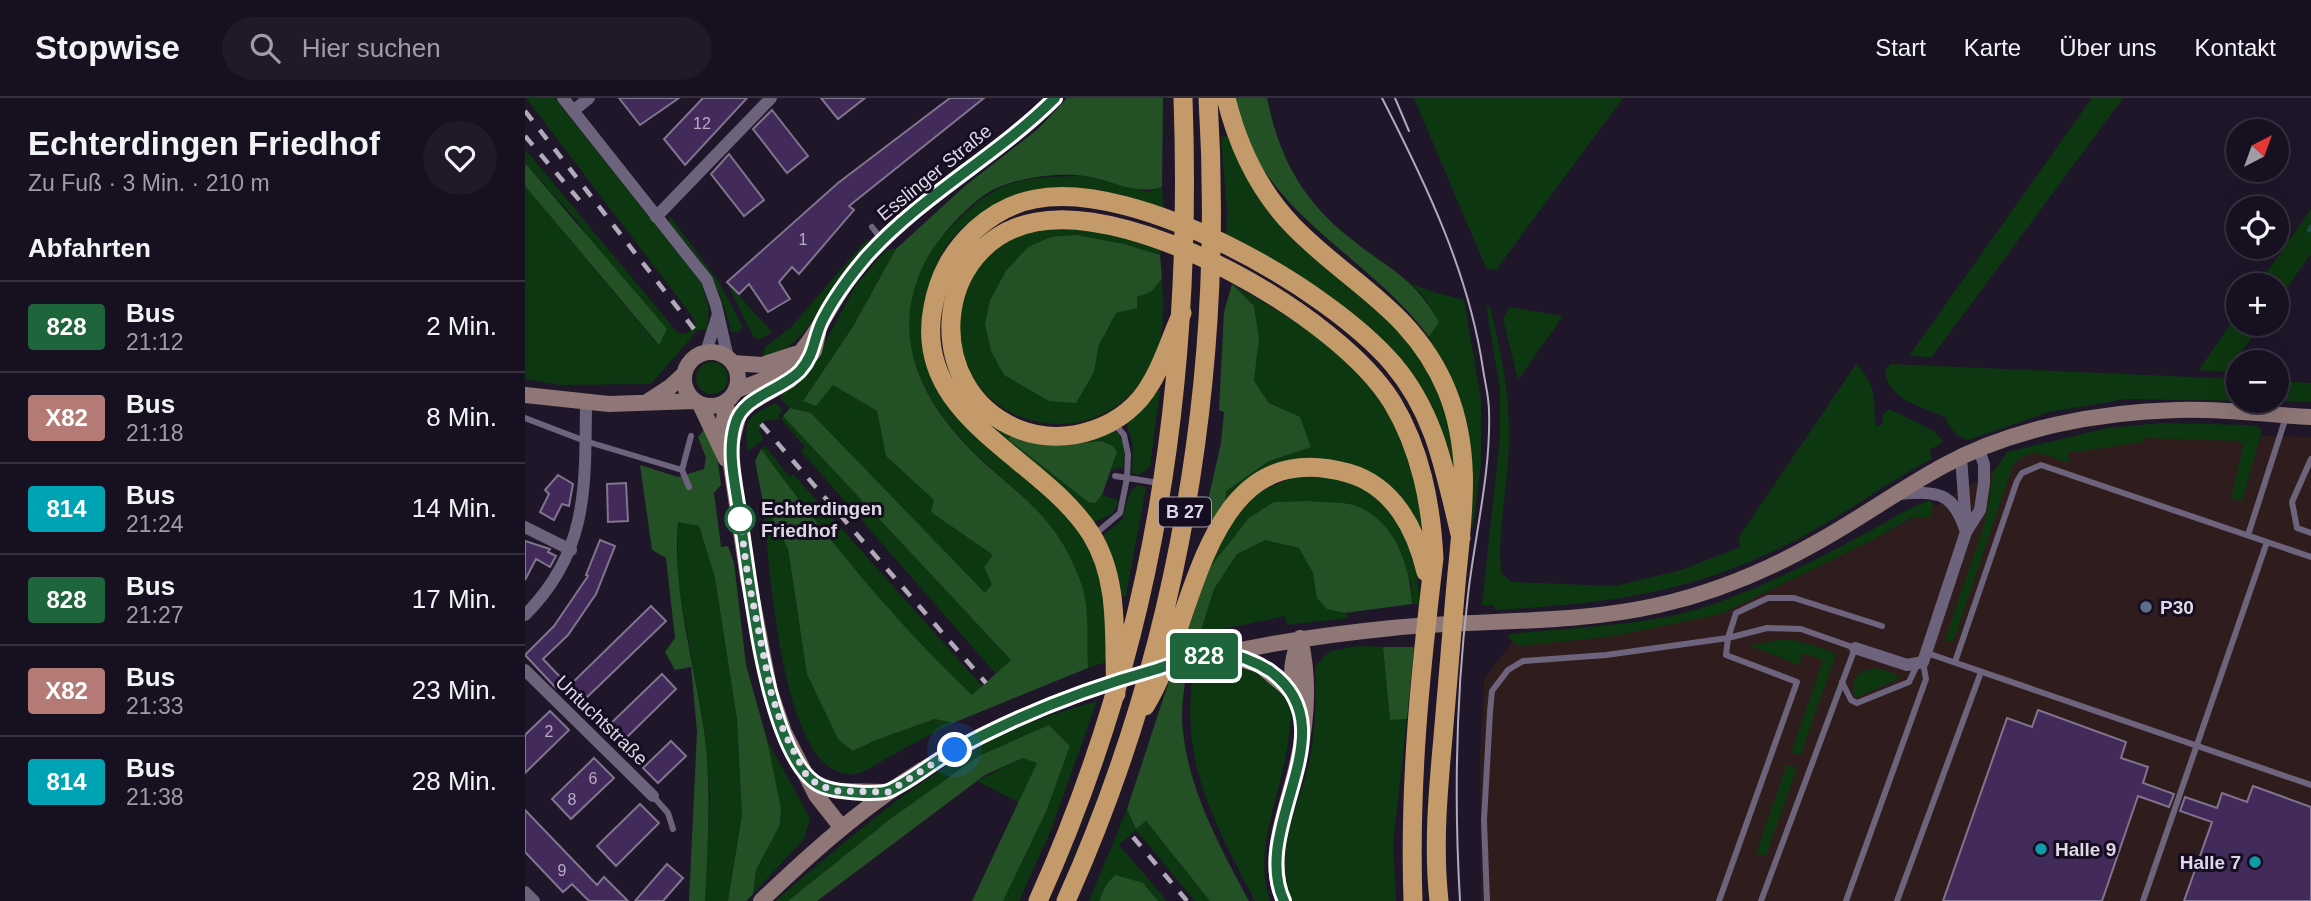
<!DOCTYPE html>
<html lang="de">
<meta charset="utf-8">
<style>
body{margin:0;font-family:Helvetica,sans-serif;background:#201929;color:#f1f3f6;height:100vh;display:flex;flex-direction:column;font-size:26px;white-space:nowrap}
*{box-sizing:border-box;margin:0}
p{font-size:23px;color:#9e9da5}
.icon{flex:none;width:38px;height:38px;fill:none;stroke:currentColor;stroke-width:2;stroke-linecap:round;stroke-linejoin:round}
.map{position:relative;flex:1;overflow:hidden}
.panel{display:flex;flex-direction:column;background:#171020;width:525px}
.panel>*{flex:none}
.badge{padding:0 14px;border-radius:5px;font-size:24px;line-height:46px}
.needle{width:46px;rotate:41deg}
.tools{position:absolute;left:1701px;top:21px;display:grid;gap:14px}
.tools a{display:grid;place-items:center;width:63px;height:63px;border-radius:50%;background:#171020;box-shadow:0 7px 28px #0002,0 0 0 2px #36303e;font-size:35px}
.you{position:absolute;width:35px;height:35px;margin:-18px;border:5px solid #fff;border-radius:50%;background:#1a73e8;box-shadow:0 0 0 10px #1a73e833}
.map>.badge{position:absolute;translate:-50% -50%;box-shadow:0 0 0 4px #fff}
h2{padding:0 28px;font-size:26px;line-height:63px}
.round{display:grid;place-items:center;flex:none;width:74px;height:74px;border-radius:37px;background:#201929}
.overview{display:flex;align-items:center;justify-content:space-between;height:119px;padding:0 28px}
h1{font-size:33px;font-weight:700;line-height:52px}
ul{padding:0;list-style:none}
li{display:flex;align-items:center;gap:21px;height:91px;padding:0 28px;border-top:2px solid #36303e}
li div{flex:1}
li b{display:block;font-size:26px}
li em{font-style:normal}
li .badge{min-width:77px;font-weight:700;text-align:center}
header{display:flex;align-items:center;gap:42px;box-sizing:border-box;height:98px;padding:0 35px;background:#171020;border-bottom:2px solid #36303e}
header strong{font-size:33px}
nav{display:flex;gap:38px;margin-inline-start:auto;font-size:24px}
.search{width:490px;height:63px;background:#201929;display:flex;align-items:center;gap:18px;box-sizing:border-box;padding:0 24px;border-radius:38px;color:#9e9da5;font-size:26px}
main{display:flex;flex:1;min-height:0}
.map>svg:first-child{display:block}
</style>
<header>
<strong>Stopwise</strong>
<div class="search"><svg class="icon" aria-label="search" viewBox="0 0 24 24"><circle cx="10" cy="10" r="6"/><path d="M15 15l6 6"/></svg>Hier suchen</div>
<nav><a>Start</a><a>Karte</a><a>Über uns</a><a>Kontakt</a></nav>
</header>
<main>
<section class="panel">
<div class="overview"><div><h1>Echterdingen Friedhof</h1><p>Zu Fuß · 3 Min. · 210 m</p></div><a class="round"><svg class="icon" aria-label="heart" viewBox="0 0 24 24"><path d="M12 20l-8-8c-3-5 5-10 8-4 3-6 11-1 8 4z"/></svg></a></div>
<h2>Abfahrten</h2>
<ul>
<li><span class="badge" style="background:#1e653b;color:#fff">828</span><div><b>Bus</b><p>21:12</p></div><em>2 Min.</em></li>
<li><span class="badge" style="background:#b47a75;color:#fff">X82</span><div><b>Bus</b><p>21:18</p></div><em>8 Min.</em></li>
<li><span class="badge" style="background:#00a3b4;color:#fff">814</span><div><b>Bus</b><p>21:24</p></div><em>14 Min.</em></li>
<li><span class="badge" style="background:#1e653b;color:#fff">828</span><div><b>Bus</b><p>21:27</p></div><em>17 Min.</em></li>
<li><span class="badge" style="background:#b47a75;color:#fff">X82</span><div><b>Bus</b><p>21:33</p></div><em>23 Min.</em></li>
<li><span class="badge" style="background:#00a3b4;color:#fff">814</span><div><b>Bus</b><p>21:38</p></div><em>28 Min.</em></li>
</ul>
</section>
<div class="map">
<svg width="1786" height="803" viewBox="0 0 1786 803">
<rect width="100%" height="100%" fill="#1f162a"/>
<!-- commercial -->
<path fill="#2f1c1d" d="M1603,333L1786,339V803H956L955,658L959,581L990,541L1196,516L1350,441L1432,395L1501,352Z"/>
<!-- green -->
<path fill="#0d3710" d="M1,0H30L176,184L184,210L182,231L173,232L126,286L35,287L0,281V88L133,247L52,123L0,65V51L152,234L162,236L170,227L167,218Z
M889,0H1098L971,172L961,170Z
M1567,0H1598L1407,259L1384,258Z
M704,38C720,64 743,113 763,134C813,187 888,224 916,296C926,323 929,356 935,385L892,288L701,138L702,113L696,39Z
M559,78L623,94L637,89L639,112C608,102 577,90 544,90C519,89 500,96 478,108C467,113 454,118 444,125C407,152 396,204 399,247L503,378L565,443L584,499L581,564L563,570C562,546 564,519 559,495C556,482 547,464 541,451C522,417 494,395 466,370C422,332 380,277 384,217C385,190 398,159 416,140C467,84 485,79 559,78Z
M1786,111V156L1752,204V187H1733Z
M145,118L194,184L218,229L214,234H206C195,182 177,164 144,125Z
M519,128H561L637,150L635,157L599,146L465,202L460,226L466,253L569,274L574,247L591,214L612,210V199L626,194L637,181C639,209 640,244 626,269C570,373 414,324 437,208C447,161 476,143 519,128Z
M343,140L344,145C333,159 321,173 310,188C285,222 282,243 241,262L238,257L240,249L267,228Z
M362,151H371L327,230L278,303L308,287L352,313L361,358L409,402L407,414L468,457L467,486L460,496L286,315L265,310L256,302V296L292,259L331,187Z
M202,185L247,234L236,241L229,240Z
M886,185L905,193L939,202L956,301V366L948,430H946L948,387L932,293L904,239L914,224L900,200Z
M707,186C784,231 849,264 882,353C886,363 891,373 893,383C897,401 898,419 901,437H895L874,400L785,363L700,406V393L744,363L786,349L775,320L744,305L729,283L734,240L729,208Z
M961,208L965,209C976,253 985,296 984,341C984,386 972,431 976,475L987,484L1090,488L1156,472L1215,449L1214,439L1331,266C1351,285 1350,303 1350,328L1357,327L1358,316L1364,311L1407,332L1419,344L1404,352L1407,361C1355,388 1308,425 1255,450C1159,497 1074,506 970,512L969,507H957L975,339V291Z
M985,209L1038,218L993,282L978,221Z
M1713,215V226H1736L1702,274L1674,272Z
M171 280a16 16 0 1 1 32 0a16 16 0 1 1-32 0Z
M1366,266L1713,281V303H1752V283L1786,285V304L1602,301L1524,314L1443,342L1432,337L1421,324L1422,320C1399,309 1361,302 1360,272Z
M631,292L635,293L625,369L614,377L607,375L608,348L601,323Z
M251,305L257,312L253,318L256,321L258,318L486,562L471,576L276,353L280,349L256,321L238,323L234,333L239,341L223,353C218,321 223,318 251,305Z
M454,313L486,336L483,340L563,404L570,405L577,397L593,402C591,417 582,419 569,424L551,401L472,338Z
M1635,325L1728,327L1737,332L1717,404L1706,400L1718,348L1714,343L1619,340L1618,344L1543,355L1544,365C1522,358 1508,348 1489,365L1428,544L1420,542L1460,424L1468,375L1482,354L1582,330Z
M588,331C601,341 601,354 598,369L586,372L592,354L538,347Z
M240,348L265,379L268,376L457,588L447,598C369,523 300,438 236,351Z
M777,376L811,377L842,391L873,417L890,449L895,506H887L886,484L833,409L784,403L749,404L675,482L683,459L729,395Z
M613,387L621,390L601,498L597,499L594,482L577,438L597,422L605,394Z
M1405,402L1408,407L1406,419L1386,420L1350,441L1196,516L1090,538L994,548L984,541V536C1049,529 1127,528 1189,506C1240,488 1291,462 1339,436C1361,425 1380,411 1405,402Z
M238,404L263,451L273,520L329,653L351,642L411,621L428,625C406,636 384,648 362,660C353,665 343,673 334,675C254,695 244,451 238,404Z
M153,424L174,428L190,480L212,621L217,717L203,803H180L185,698L179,628L153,485Z
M740,442L774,450C778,458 785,467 788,475C797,501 788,509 820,515L824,520L762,527L760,518L675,536L689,491L712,456Z
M1262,541L1288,547L1311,556L1276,657L1266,655L1298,562L1278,555L1274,567L1224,547Z
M833,548L858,549L865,622L882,621L868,745L871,803H767C743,755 778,703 786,655C791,627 791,597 790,568L805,553Z
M695,566C703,567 713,567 721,570C738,574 763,595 766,613C767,620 765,628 764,635C760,691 726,747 745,803H730C690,725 655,667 668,576Z
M1352,570L1371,576L1374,581L1330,600C1324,581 1332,572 1352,570Z
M572,603L526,732L494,803H478L521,714L545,648L524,627L364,722L263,803H250C321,743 392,679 475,638C506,622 539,613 572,603Z
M242,642L285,720L279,741L228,796L231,772L255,727L256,710Z
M498,660L513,664L495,705L452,683Z
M1262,666L1272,670L1241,758L1231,755Z
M602,711L611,731L621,723L685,803H670L611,732L594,747L642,803H633L618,785L581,787L574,803H564Z"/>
<!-- forest -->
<path fill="#235125" d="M542,0H638L637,89C612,98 586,82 560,78C532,74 498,79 472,90C448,99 410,143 399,166C360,246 404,316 465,370C494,395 522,417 541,451C547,464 556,481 559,495C564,518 562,546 563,570L428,625L410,621L351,642L328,653L313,641L282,576L263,451L238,404L230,363L236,351C300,438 369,523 447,597L486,562L258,318L265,310L286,315L460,495L467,486L459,469L468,457L406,414L409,402L361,358L352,313L308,287L291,308L278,303L327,230L371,151L440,88L513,31Z
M708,0H742C754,59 777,102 825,140C863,171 888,178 914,224L904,239C840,152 734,118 708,0Z
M0,65L142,231L134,247L0,88Z
M551,137L599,146L635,157L637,181L626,194L612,199V210L591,215L574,247L569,274L551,305L524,303L479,277L466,253L460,226L465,202L481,173L503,149L526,139Z
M707,186L729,208L734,240L729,283L744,305L775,319L786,349L744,363L701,393L700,406L685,426L679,420L696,345L699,314L694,312L699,214Z
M181,329L192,358L196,387L189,395L196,449L203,448L209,465L221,567L242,642L256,710L255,727L231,772L228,796L221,803H203L217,717L212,621L190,480L174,428L153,424C147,491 168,559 178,626C187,685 183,743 180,803H164L172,633L166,569L150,572L140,554L150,540L141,460L127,452L115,367L153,379L179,371L181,360L173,339Z
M486,336L538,347L577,343L588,348L592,354L577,397L570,405L563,404L483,341Z
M784,403C799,405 820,403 834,409C871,425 885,469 887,506L820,515L802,511L792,500L788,475L774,450L740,442L712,456L689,491L675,536H657L675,482L724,420L749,404Z
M858,549H889L882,621L865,622Z
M661,575C659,594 655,615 658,634C665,695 695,749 724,803H685L621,723L611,731L602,711L646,577Z
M524,627L545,648L521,714L478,803H447L512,665L498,660L460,677L292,803H263L364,722L454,658Z
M590,777L618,785L633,803H574L581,787Z"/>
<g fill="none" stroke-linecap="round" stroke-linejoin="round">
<!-- stream -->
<path stroke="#1b4953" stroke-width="4.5" d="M1784,132L1786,129"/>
</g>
<!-- building -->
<path fill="#422a5b" stroke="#80758e" stroke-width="2" d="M94,0H154L115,27Z
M178,0H222L160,67L139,41Z
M296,0H340L313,21Z
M425,0H459L324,108L329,112L274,176L267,169L254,184L265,201L243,214L224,186L214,196L202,184L313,85Z
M247,12L283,58L262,75L228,31Z
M204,56L239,102L219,118L186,76Z
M33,377L48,386L44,408L37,406L29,422L15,414L24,396L20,392Z
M101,385L103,423L83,424L82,386Z
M75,442L90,448L71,496L43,537L18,561L39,583L31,590L0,557L29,528L63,478L61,477Z
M0,443L25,451L23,454L31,458L25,469L11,461L0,482Z
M126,508L141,523L58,603L44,588Z
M137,576L151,591L96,645L81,630Z
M1513,612L1601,644L1596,660L1623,669L1618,685L1649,696L1644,709L1613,698L1577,803H1418L1482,620L1507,629Z
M25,613L44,632L0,675V637Z
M146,643L161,658L133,685L118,670Z
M69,660L89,680L46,721L27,701Z
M1728,688L1786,709V803H1659L1687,724L1655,713L1660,699L1692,710L1697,695L1722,704Z
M115,706L134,725L91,768L72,748Z
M0,712L72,787L79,779L103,803H64L47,786L38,794L0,754Z
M142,766L158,780L138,803H110Z"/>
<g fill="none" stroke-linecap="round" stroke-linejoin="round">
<!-- service -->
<path stroke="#6e637c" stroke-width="6" d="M347,129L357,142
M0,320L60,343L157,372
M1786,361L1767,404L1772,430L1786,435
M590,378L634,385
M164,389L157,372L166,338
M569,437L595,415L602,380L603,356L599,337L589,325
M1723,437L1761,319
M1402,555L1786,687
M1430,564L1492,383L1497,375L1516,367L1786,459
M1317,584L1326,602L1332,605L1384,584L1392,567
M128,698L143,715L148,731
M962,803L959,722L965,614L967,593L983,572L998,563L1081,557L1203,540L1242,530L1276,531L1330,550L1236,803
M1194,803L1272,584L1201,557L1203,540L1211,515L1243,500H1269L1357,528
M1321,803L1401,581L1398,564
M1372,803L1456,574
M1618,803L1742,444"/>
<!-- minor -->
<path stroke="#6e637c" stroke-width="12" d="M38,0L182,182L191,207L203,260
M48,13L64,0
M131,119L246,0
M181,254L193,216
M1436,359L1441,427
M1373,396C1413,393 1428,393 1441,434
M0,429L46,452
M0,517C64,453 60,389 61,304
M1330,550L1382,567L1398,564L1441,434L1455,412L1459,385V366L1454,352
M0,572L128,698
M0,794L9,803"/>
<!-- secondary -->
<path stroke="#8e7776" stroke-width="16" d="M159 281a27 27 0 1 1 54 0a27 27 0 1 1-54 0Z
M208,265L237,267L270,256
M211,292C226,287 242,282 255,273C288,251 304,205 328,175C383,105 467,63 530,0
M0,297L84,306L169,303
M202,303L199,321L223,480L245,594L259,634L291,697L317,730
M122,304L145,289L159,276
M175,306L201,361
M207,343L214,316L225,305L265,282L289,253L293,236
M775,540C762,573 766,588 778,621
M700,556L735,567L768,595
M294,687L312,693L363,694
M236,803C280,761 326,719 377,685C522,587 694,547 867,530C955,521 1047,527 1134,507C1187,495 1241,473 1289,446C1333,422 1374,392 1418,368C1487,330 1574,314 1652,312C1697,310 1742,317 1786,319
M759,803C739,760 763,710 772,667C782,625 785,582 775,540"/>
<!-- trunk -->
<path stroke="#c49a6b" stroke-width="19" d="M701,0C713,49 733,92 769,129C826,187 889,213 922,293C948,357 937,420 931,486C927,537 922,588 918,639C913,694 908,748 914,803
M657,215C646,238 639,264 626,285C601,330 541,350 493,331C396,292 406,144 511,124C613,104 814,218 867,304C896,352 906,406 909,460C895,576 884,687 888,803
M591,596C588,542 596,484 566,436C517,358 386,321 408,209C414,177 427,153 451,131C468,116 488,105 510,101C612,81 803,190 868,266C912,318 920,376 936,440
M620,608C672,527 675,333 823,375C869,388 891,432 901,474
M513,803C630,544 668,282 658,0
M541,803C654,552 700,274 683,0"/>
<!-- tram -->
<path stroke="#b1aab9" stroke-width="2" d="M857,0C901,86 944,175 958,271C960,285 964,299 964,313C966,374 950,436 943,497C931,598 929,701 935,803
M870,0L884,33"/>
<!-- rail -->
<path stroke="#b1aab9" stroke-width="4.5" stroke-dasharray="12 12" stroke-linecap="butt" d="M0,13L169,231
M0,38L61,110
M236,326L461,585
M608,739L662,803"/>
</g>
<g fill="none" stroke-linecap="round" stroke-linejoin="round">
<defs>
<path id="line" d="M530,0C472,58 397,97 342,158C325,178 309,199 297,223C288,242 290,256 275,273C256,293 217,298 210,327C202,355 210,384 214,413C221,460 227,507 236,554C243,589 261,672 296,688C309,694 354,698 366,692C387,682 406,666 426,654C491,618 560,591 632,571C651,565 673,556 693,555C710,555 731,564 745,573C826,631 724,728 759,803"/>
</defs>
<!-- line casing -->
<use href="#line" stroke="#fff" stroke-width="16"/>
<!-- line -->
<use href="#line" stroke="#1e653b" stroke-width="10"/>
<!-- walk -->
<path stroke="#ded8e6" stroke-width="7" stroke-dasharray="0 12.6" d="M215,421L223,480L246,594L259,634L280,675L293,687L312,693L363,694L430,652"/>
</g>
<!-- markers -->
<circle fill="#fff" stroke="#1e653b" stroke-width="3.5" cx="215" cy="421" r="14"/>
<circle fill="#5c6f8a" stroke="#160d20" stroke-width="2.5" cx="1621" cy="509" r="7"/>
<g fill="#0f9aa8" stroke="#160d20" stroke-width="2.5">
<circle cx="1516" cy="751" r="7"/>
<circle cx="1730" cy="764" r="7"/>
</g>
<g text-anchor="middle" stroke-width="6" stroke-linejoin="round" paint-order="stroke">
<!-- number labels -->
<g font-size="16" fill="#b7acc3">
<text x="177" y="31">12</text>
<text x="278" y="147">1</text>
<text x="24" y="639">2</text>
<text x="68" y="686">6</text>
<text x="47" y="707">8</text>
<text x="37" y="778">9</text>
</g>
<!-- shield labels -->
<rect fill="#160d20" stroke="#a29bab" stroke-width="2" x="634" y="399.5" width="52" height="29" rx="5"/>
<g font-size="18" font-weight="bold" fill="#ded8e6">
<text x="660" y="420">B 27</text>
</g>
<!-- street labels -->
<g font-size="19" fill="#ded8e6" stroke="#160d20">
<text transform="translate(409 74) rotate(-39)" y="7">Esslinger Straße</text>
<text transform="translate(77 622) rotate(44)" y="7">Untuchtstraße</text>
</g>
<!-- stop labels -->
<g font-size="19" font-weight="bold" fill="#ded8e6" stroke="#160d20" text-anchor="start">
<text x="236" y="417">Echterdingen<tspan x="236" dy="22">Friedhof</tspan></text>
</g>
<!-- poi labels -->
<g font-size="19" font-weight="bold" fill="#ded8e6" stroke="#160d20" text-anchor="start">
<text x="1635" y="516">P30</text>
<text x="1530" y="758">Halle 9</text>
<text x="1716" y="771" text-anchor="end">Halle 7</text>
</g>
</g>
</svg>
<div class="tools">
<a><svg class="needle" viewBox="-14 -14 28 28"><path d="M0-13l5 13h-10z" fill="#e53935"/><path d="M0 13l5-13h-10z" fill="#9e9da5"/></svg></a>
<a><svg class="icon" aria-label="locate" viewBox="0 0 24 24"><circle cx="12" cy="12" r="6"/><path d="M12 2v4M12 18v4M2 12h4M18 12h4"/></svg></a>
<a>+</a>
<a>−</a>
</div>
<div class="you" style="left:430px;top:652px"></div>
<b class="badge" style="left:679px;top:558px;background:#1e653b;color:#fff">828</b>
</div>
</main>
